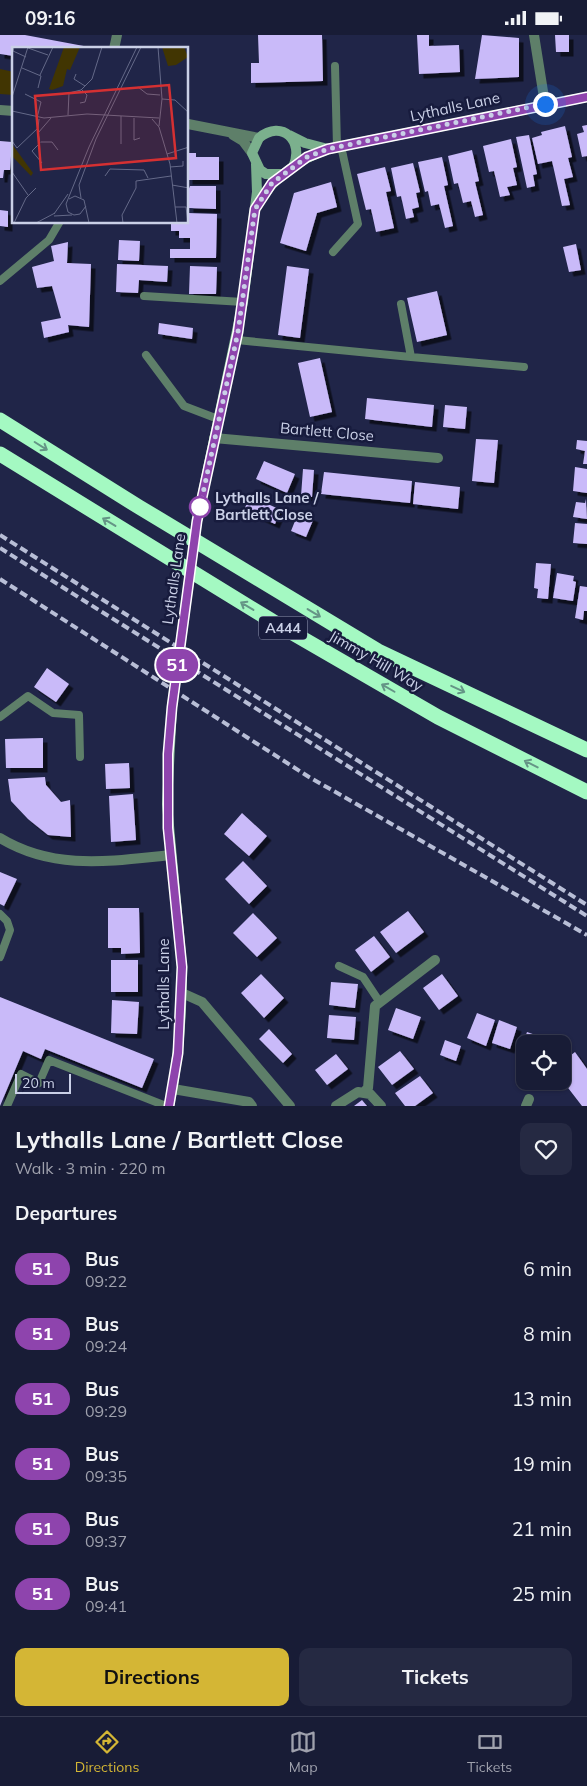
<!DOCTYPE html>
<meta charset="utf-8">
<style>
body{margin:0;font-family:Mulish,sans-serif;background:#252942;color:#f1f3f6;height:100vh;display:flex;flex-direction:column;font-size:19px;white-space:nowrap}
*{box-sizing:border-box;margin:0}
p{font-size:16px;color:#9fa1ad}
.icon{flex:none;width:28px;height:28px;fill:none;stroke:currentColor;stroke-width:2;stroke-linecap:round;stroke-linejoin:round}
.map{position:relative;height:1071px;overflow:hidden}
.drawer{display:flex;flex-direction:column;background:#181c36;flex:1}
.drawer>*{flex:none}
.badge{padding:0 10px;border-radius:16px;font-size:18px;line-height:32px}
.controls{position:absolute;left:516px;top:1000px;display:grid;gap:10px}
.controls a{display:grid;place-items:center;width:55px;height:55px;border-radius:10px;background:#181c36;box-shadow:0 1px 4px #0004,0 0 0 1px #363a51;font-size:25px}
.scale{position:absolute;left:15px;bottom:12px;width:56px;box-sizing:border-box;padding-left:5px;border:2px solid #cad0e7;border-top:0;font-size:14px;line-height:18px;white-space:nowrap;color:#cad0e7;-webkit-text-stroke:4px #171b3d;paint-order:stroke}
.you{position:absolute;width:25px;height:25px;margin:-12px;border:4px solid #fff;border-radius:50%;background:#1a73e8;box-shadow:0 0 0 8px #1a73e833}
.map>.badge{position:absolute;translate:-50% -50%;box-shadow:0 0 0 2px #fff}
h2{padding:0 15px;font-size:19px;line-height:45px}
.round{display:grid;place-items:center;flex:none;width:52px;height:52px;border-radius:10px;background:#252942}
.headline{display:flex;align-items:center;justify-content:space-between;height:85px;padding:0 15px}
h1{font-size:24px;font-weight:700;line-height:38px}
.action{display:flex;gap:10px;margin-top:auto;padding:10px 15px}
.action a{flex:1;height:58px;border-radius:10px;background:#d4b635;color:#111;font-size:20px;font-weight:700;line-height:58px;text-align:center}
.action a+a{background:#252942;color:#f1f3f6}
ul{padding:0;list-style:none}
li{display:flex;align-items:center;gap:15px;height:65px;padding:0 15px}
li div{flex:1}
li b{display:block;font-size:19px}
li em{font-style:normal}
li .badge{min-width:55px;font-weight:700;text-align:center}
.status{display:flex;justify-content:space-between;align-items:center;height:35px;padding:0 25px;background:#181c36;direction:ltr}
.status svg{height:14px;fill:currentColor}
.menu{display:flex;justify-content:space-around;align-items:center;height:70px;border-top:1px solid #363a51;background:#181c36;font-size:14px;color:#9fa1ad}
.menu a{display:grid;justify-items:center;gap:2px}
.menu .selected{color:#d4b635}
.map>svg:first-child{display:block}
</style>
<div class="status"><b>09:16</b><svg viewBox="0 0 49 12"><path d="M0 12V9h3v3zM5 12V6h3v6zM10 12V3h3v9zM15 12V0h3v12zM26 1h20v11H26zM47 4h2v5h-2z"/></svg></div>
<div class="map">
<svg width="587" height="1071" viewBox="0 0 587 1071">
<defs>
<filter id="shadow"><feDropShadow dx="4.5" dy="4.5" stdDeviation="0" flood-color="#0009"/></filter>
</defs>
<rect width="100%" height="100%" fill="#202548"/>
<!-- green -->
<path fill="#413502" d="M0,34L14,37V60L0,59Z"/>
<!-- building -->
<path fill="#c9baf9" filter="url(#shadow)" d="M0,0H25L89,12L88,14H14V21L0,19Z
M258,0H322L323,46L251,48V28H259Z
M417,0H429V11L459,10L460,37L419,39Z
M482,0L519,3V42L475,44Z
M555,0H569V17H556Z
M587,90V121L582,122L577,99L584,97L582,91Z
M565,91L572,122L568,123L573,142L564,144L570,170L562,171L552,126L538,129L532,103L542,100L541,97Z
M529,100L537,139L533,140L535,151L527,153L516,102Z
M511,104L517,132L513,133L517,150L507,152L510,160L500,162L494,136L489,137L483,111Z
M0,106L12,107L10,135H4L3,143H0Z
M472,115L479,146L475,147L483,180L475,182L471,166L463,168L458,148L454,149L448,121Z
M188,118H196V122H219V145H188Z
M442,122L448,150L444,151L453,191L445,193L439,169L431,171L428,156L425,157L418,127Z
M413,128L420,157L416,158L419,172L412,174L414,182L406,184L401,161L397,162L391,133Z
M385,132L391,156L386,157L394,193L376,197L371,174L366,175L357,139Z
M331,147L337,172L317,178L306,216L280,208L294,158Z
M190,151H216V174L189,173L188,156Z
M0,175L8,176V192L0,191Z
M188,178L217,179L216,223H170V214H190V203H179V196H171V188H188Z
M119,205L140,206L139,226L118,225Z
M68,207L67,228L91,229L89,292L68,290L69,297L44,303L41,287L61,283L52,251L37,253L32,232L54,226L51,211Z
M576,209L581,235L569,237L563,212Z
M117,229L168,231L167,247L139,245L138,258L116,257Z
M190,231L217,232L216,259H189Z
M287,231L309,234L300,303L278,300Z
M437,256L447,300L417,307L407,263Z
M159,288L193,293L192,304L158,299Z
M320,323L332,377L310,382L298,328Z
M367,363L434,370L432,392L365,384Z
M445,370L467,372L465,394L443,392Z
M476,404L498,405L494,448L472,446Z
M577,405L587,406V429H583L585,416L576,414Z
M264,426L295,439L287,458L256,444Z
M575,432L587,434V458L573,456Z
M303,434L314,435L312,462L301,461Z
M324,437L412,446L410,468L321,459Z
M415,447L460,452L458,474L413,469Z
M250,461L281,475L275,489L244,475Z
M586,464L587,484L573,482L576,467L585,468Z
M299,476L314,483L306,502L291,496Z
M575,488L587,489V509L573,508Z
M536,528L551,529L548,564L537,563L538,554L534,553Z
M557,538L574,541L573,546L576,547L573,566L553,563Z
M580,551L587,552V576H584L583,585L575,583Z
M47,633L69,649L56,667L34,652Z
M43,703V733H6L5,704Z
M129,728L130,753L106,754L105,729Z
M45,742L46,750L61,767L70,765L71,802L48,800L28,784L11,766L8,744Z
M133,759L136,805L111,807L109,761Z
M242,778L267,801L249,821L224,799Z
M243,826L267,851L249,869L225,844Z
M0,837L17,844L4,871L0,869Z
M108,873H139L140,918L121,919V913H108Z
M408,876L424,897L396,918L380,897Z
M253,878L277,903L257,922L233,898Z
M374,901L390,922L371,937L355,915Z
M111,925H138V957H111Z
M261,939L284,963L264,983L241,958Z
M442,939L458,961L439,975L423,953Z
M331,947L358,949L355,973L329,970Z
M0,962L154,1024L142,1053L45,1014L41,1024L23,1016L0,1071Z
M112,965L139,967L137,999L111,998Z
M396,973L421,982L413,1004L388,995Z
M477,978L495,985L486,1011L467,1003Z
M329,980L356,982L354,1005L327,1003Z
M499,985L517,992L510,1014L492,1008Z
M269,994L292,1019L283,1028L259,1004Z
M527,997L547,1004L545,1009H525V1024L518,1022Z
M445,1005L461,1011L456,1026L440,1020Z
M400,1016L414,1034L392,1050L378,1032Z
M575,1017L587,1034V1071H582L562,1045V1027Z
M336,1019L348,1034L327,1050L315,1035Z
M420,1041L433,1058L415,1071H405L395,1058Z
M362,1065L367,1071H354Z"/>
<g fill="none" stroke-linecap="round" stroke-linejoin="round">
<!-- lane -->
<path stroke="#5e7f69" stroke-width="8" d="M335,31L337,112
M333,217L358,189L341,111
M0,246L49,205L59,188
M144,261L243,267
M237,305L411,322L401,269
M146,320L184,371L218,384
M411,322L524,332
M0,682L28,661L53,678L79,680L80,722
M0,879L7,886L10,895L0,922
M339,931L363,942L379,966
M7,1071L21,1039L39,1048L49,1025L166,1071"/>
<!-- street -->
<path stroke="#5e7f69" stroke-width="10" d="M534,0L545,69
M114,14L117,0
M0,75L14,76
M188,89L259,103
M233,100L243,106L252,118
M214,403L438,423
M0,803C54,836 111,826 171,820
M182,958L202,967L290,1071
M173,1054L249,1067L252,1071
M364,1057L368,1053L375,971L435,925
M336,1071L358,1057L370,1059L381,1071
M526,1071L529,1064"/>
<!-- secondary -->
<path stroke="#7bb08d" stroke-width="10" d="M289,100L305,108L328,114
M283,139H266L260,135L252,118L259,103C282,84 305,106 293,132
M258,169C273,142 300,124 328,114L587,62
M169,1071C179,1025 182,979 182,932L167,769L172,672L197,486L243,267L257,157L256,129"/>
<!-- highway -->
<path stroke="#a4f9c2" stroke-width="15" d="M0,385L139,472L378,616L587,715
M0,419L272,586L438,682L587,757"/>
<!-- rail -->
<path stroke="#b8bed6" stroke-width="4" stroke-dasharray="8 4" stroke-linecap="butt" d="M0,500L587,870
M0,513L587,881
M0,544L309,742L587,900"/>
</g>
<!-- one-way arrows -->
<defs><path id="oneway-shaft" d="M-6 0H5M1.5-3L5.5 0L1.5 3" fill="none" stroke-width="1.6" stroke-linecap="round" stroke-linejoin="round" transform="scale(1.25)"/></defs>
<g stroke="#659586">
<use href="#oneway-shaft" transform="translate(41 411) rotate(32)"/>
<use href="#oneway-shaft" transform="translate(109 487) rotate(-149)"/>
<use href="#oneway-shaft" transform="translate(247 571) rotate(-149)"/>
<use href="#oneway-shaft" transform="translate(314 578) rotate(31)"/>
<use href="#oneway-shaft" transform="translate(388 653) rotate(-150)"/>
<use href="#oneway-shaft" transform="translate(458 654) rotate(25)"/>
<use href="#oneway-shaft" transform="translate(531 729) rotate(-153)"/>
</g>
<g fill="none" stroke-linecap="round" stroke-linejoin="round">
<defs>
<path id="line" d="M169,1071L178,1018L182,932L168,793V719L172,672L197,486L238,297L255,174L272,148L307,122L328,114L587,62"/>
</defs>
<!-- line casing -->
<use href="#line" stroke="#fff" stroke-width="11"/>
<!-- line -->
<use href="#line" stroke="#8e44ad" stroke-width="8"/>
<!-- walk -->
<path stroke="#cad0e7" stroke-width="5" stroke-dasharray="0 9" d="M200,472L238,297L255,174L272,148L307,122L328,114L545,69"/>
</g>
<!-- markers -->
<circle fill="#fff" stroke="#8e44ad" stroke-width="2.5" cx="200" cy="472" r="10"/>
<g text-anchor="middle" stroke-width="5" stroke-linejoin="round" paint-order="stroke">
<!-- shield labels -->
<rect fill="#171b3d" stroke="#949ab4" stroke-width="1" x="259" y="581.5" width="48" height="23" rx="4"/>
<g font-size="14" font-weight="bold" fill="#cad0e7">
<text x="283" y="598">A444</text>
</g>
<!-- street labels -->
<g font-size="15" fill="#cad0e7" stroke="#171b3d">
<text transform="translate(455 72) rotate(-12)" y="5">Lythalls Lane</text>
<text transform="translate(327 397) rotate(5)" y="5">Bartlett Close</text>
<text transform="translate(174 544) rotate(-82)" y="5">Lythalls Lane</text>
<text transform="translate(376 626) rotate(30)" y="5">Jimmy Hill Way</text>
<text transform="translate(164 949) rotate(-90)" y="5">Lythalls Lane</text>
</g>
<!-- stop labels -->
<g font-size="15" font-weight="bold" fill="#cad0e7" stroke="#171b3d" text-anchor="start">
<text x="215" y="468">Lythalls Lane /<tspan x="215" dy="17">Bartlett Close</tspan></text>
</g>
</g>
<!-- overview -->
<g transform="translate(12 12)">
<rect width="176" height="176" fill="#202548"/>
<path d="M52,0H68L58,23L55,22L51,39L40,43L37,42ZM150,0H172L176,10L164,18L156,19ZM0,97L21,126L19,129L0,109Z" fill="#413502"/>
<path fill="none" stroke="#646988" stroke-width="1" d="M2,0L1,4L14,10M146,0L150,52L147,79M16,1L36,8M10,21L29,29L26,41M64,27L62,32L73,39M28,28L41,0M126,40L135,47L148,48M13,47L29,55L25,71M0,50L16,0M150,52L163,53L177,66M68,56L73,55L75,48L69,42M0,64L32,71L75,67L147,71M56,68L57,46L69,43L80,32L90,0M122,71V93L128,91M140,72L147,80L158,117L165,176M0,94L5,101L26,81L27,72M29,95H40L46,103M109,97V69M155,107L177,100M30,116L20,104L28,96L26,86L39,71M158,120L171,119V114M0,125L16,148M93,129L98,122L132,123L136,131M160,138L177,141M69,151L67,138L84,92L129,0M57,152L63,149L72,153L77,176M74,159L68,167L62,168L56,165L54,157L77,100L125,0M163,160H174L176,176M42,167L56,147M42,169L60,168M2,176L14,151L24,141M24,176L43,166M111,176L110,168L124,141V134L159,129"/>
<path fill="#d53032" fill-opacity="0.15" stroke="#d53032" stroke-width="2.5" d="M157,38L164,111L29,123L23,49Z"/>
<rect width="176" height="176" fill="none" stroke="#cad0e7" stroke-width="2.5"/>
</g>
</svg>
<div class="controls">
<a><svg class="icon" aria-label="locate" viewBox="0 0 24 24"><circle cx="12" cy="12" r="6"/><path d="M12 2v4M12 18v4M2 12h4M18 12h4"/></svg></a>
</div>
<div class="scale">20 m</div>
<div class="you" style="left:545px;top:69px"></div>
<b class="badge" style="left:177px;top:630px;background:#8e44ad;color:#fff">51</b>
</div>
<section class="drawer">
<div class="headline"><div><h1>Lythalls Lane / Bartlett Close</h1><p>Walk · 3 min · 220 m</p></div><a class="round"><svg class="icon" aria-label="heart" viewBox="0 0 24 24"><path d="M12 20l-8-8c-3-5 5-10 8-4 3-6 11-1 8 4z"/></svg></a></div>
<h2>Departures</h2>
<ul>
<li><span class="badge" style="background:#8e44ad;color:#fff">51</span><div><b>Bus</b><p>09:22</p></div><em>6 min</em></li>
<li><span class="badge" style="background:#8e44ad;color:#fff">51</span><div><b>Bus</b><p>09:24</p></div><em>8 min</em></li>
<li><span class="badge" style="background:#8e44ad;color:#fff">51</span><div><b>Bus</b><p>09:29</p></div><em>13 min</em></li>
<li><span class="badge" style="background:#8e44ad;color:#fff">51</span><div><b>Bus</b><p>09:35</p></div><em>19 min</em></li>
<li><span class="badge" style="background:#8e44ad;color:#fff">51</span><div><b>Bus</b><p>09:37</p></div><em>21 min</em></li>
<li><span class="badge" style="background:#8e44ad;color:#fff">51</span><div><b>Bus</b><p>09:41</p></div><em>25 min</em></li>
</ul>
<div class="action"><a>Directions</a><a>Tickets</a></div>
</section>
<nav class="menu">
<a class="selected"><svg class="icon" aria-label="directions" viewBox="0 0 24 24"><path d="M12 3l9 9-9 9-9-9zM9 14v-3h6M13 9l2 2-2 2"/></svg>Directions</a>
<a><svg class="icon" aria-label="map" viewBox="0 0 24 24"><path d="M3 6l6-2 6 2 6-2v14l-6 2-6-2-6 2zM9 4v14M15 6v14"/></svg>Map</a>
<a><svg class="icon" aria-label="tickets" viewBox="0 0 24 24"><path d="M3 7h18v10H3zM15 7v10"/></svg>Tickets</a>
</nav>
